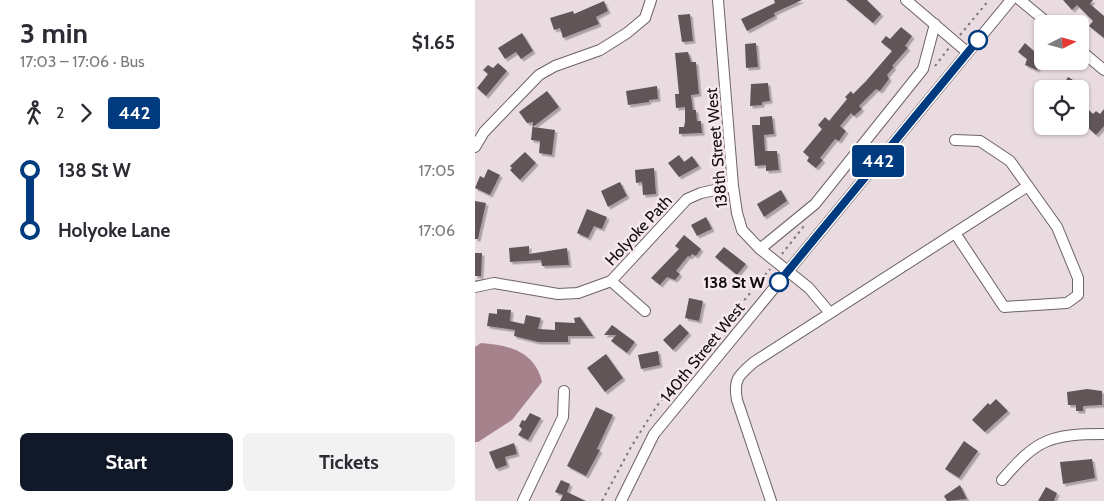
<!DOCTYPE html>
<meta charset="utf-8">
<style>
body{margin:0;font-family:Cabin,sans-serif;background:#f2f2f3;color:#2b2b33;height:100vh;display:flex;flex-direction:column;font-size:19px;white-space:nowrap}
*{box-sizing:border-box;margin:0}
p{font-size:16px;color:#7c7c81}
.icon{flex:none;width:28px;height:28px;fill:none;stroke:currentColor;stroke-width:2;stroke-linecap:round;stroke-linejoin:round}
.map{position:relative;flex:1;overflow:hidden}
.details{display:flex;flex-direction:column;background:#fff;width:475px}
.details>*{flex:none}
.badge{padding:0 10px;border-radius:4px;font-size:18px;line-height:32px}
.needle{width:32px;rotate:84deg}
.controls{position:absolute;left:559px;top:15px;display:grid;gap:10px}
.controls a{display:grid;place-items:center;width:55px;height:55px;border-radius:8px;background:#fff;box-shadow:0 1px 4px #0004;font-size:25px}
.map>.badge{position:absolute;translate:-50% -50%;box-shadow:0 0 0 2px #fff}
.legs{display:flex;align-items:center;gap:8px;height:55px;padding:0 20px;font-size:16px}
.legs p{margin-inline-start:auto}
.headline{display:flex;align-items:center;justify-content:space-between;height:85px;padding:0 20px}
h1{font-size:28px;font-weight:700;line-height:38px}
.button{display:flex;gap:10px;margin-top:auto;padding:10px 20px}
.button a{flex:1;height:58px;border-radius:8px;background:#111827;color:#fff;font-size:20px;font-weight:700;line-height:58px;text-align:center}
.button a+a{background:#f2f2f3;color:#2b2b33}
ul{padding:0 20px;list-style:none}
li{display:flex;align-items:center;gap:18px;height:60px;font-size:19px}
li i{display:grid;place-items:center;width:8px;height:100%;margin:0 6px;background:currentColor}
li i::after{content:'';width:12px;height:12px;margin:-6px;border:4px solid;border-radius:50%;background:#fff}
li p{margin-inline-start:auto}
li:first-child i{background:linear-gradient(#0000 50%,currentColor 0)}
li:last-child i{background:linear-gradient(currentColor 50%,#0000 0)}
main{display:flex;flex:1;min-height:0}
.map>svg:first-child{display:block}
</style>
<main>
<section class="details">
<div class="headline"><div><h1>3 min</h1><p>17:03 – 17:06 · Bus</p></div><b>$1.65</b></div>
<div class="legs"><svg class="icon" aria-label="walk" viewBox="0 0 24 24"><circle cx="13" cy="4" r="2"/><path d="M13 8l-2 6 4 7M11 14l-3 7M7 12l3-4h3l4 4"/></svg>2<svg class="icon" aria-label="forward" viewBox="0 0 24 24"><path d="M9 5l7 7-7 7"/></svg><b class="badge" style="background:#003b80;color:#fff">442</b></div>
<ul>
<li><i style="color:#003b80"></i><b>138 St W</b><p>17:05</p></li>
<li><i style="color:#003b80"></i><b>Holyoke Lane</b><p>17:06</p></li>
</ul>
<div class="button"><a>Start</a><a>Tickets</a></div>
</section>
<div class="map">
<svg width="629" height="501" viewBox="0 0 629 501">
<defs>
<filter id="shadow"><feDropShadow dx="2.5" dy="2.5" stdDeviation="0" flood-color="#0004"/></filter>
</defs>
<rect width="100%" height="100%" fill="#e9dbdf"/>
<!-- water -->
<path fill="#a6828d" d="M6,343C35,345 60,352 67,382L37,420L3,442H0V347Z"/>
<!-- building -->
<path fill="#615659" filter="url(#shadow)" d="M299,0H327L299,13L300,16L272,31L266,19L300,3Z
M371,0H392L406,14L398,23Z
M588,0H618L615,4L629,16V38L614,26L618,21L602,5L597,10Z
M129,1L133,11L121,17L124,24L88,38L85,28L79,30L75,18L98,11L99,14Z
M215,14L218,41L207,42L203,15Z
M426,27L437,36L430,46L433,48L417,66L419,67L412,75L414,79L405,91L401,89L384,106L387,109L379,116L376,113L365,126L371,131L364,141L360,139L345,158L348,160L341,168L332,161L334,157L328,152L347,129L343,125L350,117L354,121L372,99L370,97L376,91L378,94L391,81L417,51L406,42L411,36L415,39Z
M47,33L58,51L46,59L41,52L30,59L23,48Z
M281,43L283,67L271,68L270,44Z
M550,43L561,53L562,50L568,52L562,70L550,65L552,59L543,52Z
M213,52L216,62H221L224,94L216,95L218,110H221L222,121H226L227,133L204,134V127H209L210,122V107L201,108L200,94H204L200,53Z
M23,63L32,71L11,96L2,88L13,74L8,70L13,65L18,68Z
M593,77L613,89H574L580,80L584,83L586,80L590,82Z
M293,83L295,101L287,102V105L275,106L276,84Z
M182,86L183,99L174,100V102L153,105L151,91Z
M72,91L84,107L58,127L80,130L77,155L64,153L65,141L56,140L58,122L52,123L44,112Z
M629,109V126L621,135L605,120L614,110L618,114L621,111L625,114Z
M297,116L299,134L289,135L290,151H302L304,170L291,171V165L280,166L277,125H285V117Z
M50,152L61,163L45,180L35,170L37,168L35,166Z
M204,155L209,162L217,156L224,166L204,177L193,163Z
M179,168L181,194L168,195L167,182L161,183L160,170Z
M13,169L25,175L15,195L0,188L5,176L9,178Z
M145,182L152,196L133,207L126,191Z
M306,190L312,201L289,217L282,204Z
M0,201L11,203L3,239H0Z
M112,209L132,217L127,229L119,226L113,238L102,233Z
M231,217L237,229L222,236L216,225Z
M209,235L226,249L221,256L217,254L215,257L213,256L201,271L205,274L200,280L192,277L185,285L176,278L204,249L200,246Z
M54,246V254L92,248L94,265L67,266L66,260L35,262L34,248Z
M249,247L271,264L262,275L240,257Z
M0,253H7L6,276H0Z
M214,298L228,301L224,321L210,318Z
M22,309L36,310L35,321L49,324L51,315L66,318L63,329L80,330V322L100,323L99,318L105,317L118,336H93V342H63L39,336L40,330L12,326L14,313L22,314Z
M205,324L214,333L198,350L188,340Z
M137,325L160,342L152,353L136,341L141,335H129Z
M183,351L185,365L166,369L163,355Z
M131,354L148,378L130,392L112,368Z
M612,389L627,391V405L608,406V411H601V405H593L592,392Z
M521,399L533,411L510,432L497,420L513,403L515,405Z
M121,407L138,415L122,449L125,450L111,476L92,466Z
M55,413L66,418L53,440L43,435L47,429L44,426L47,420L50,421Z
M489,441L503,451L484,478L470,469Z
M39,443L42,454L30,457L32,465L21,469L14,452Z
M617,459L620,478L588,484L585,462Z
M86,480L95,484L92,492L111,501H85L88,495L80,492Z
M485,485L492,499L472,501L469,496Z
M571,487L582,493L579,501H563Z"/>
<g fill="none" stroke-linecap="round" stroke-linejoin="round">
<defs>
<path id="minor" d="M243,0L258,186L262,213L267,230L285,249L334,288L355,313
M431,0L492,52
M545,0L574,24
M605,50L629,70
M0,147L9,132L64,75L80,66L125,50L152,33L170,18L176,0
M480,233L529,307L592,303L603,295V278L582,227L535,161L505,141L480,140
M285,249L340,204L448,69L460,24
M136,281L170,311
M0,287L19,283L83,294L103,293L136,281L212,199L226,193L258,186
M527,480C562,439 575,434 629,434
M48,501L88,417L89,391
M146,501L179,434L536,0
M296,501L262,400C258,379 264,375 279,362L553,186"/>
</defs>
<!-- minor casing -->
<use href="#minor" stroke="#6e6266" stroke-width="12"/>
<!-- path -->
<path stroke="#7c7375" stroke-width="2" stroke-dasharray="2.5 4" stroke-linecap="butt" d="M485,35L514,0
M460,66L474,48
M307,254L329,226
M127,501L156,447L181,407L295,269"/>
<!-- minor -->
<use href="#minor" stroke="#fff" stroke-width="10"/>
</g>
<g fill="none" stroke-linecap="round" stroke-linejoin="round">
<defs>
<path id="line-1" d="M304,282L503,40"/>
</defs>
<!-- line-1 casing -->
<use href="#line-1" stroke="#fff" stroke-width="11"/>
<!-- line-1 -->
<use href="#line-1" stroke="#003b80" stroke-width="8"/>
</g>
<!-- markers -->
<g fill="#fff" stroke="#003b80" stroke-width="2.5">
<circle cx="503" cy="40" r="9"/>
<circle cx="304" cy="282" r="9"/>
</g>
<g text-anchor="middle" stroke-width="5" stroke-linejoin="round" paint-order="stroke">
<!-- street labels -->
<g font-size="16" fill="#0f0b0c" stroke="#f6e8ec">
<text transform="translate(241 148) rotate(-95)" y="6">138th Street West</text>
<text transform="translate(163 230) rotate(-47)" y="6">Holyoke Path</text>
<text transform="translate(227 352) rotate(-51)" y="6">140th Street West</text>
</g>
<!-- stop labels -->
<g font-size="16" font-weight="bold" fill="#0f0b0c" stroke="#f6e8ec" text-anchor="end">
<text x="290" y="288">138 St W</text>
</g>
</g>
</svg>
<div class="controls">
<a><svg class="needle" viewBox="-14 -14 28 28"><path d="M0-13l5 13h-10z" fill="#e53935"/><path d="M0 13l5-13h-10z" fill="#7c7c81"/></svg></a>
<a><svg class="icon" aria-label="locate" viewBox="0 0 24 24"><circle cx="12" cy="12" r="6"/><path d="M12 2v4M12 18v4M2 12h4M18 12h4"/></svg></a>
</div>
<b class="badge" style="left:403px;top:161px;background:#003b80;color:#fff">442</b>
</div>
</main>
